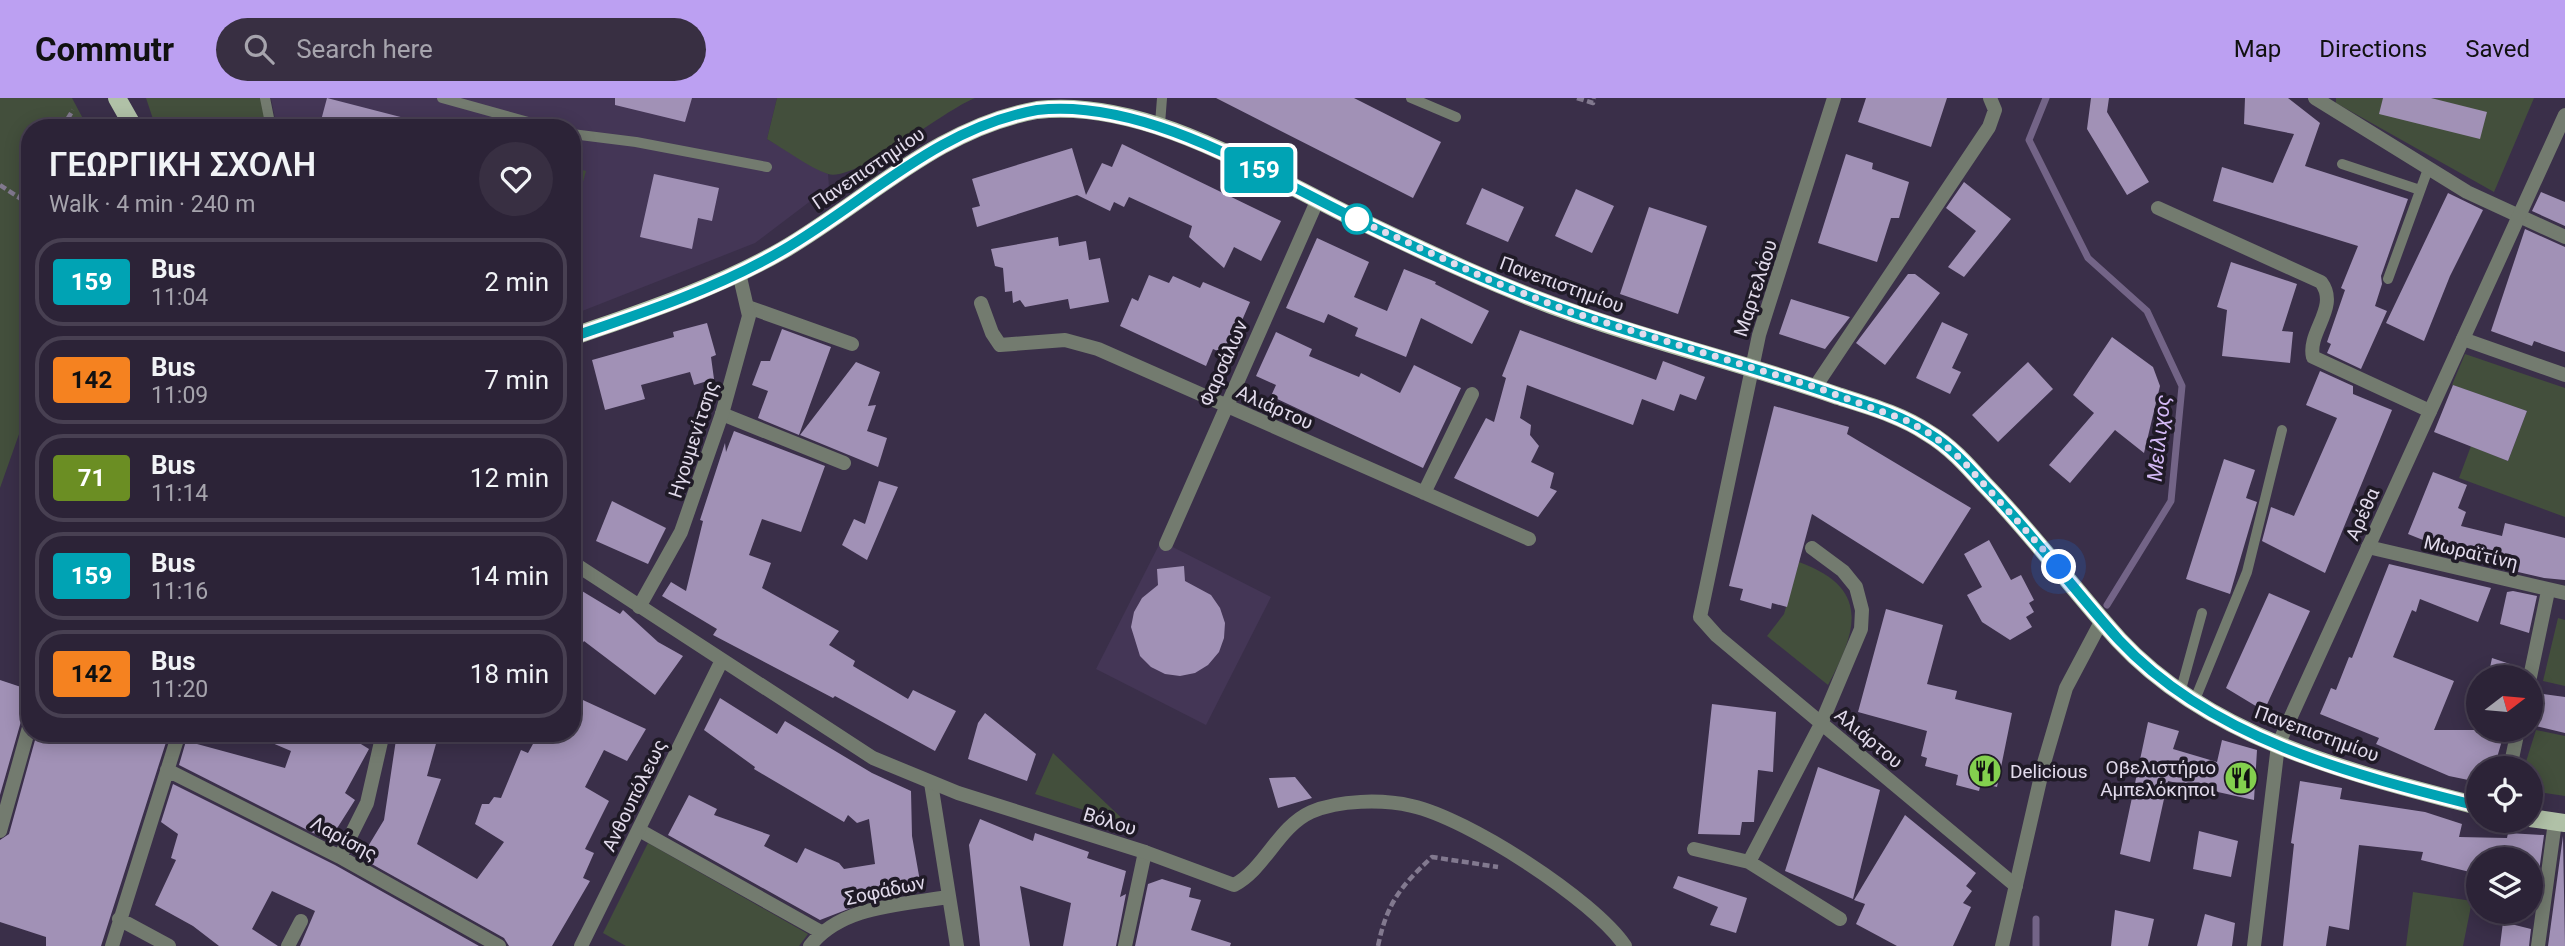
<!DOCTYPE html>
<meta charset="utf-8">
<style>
body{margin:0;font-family:Roboto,sans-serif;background:#382f42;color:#f1f3f6;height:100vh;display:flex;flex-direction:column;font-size:26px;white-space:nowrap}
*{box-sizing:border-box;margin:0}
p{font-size:23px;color:#a6a4ad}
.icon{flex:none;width:38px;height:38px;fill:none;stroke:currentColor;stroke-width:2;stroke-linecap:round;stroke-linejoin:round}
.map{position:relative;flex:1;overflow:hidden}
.side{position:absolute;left:21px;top:21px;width:560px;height:623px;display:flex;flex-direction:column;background:#2c2337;border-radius:28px;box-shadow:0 4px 18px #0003,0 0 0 2px #484052}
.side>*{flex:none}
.badge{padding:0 14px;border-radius:5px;font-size:24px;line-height:46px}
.needle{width:46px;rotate:74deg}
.buttons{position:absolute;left:2466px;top:567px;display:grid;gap:14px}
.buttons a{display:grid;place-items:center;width:77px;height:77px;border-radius:50%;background:#2c2337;box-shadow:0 4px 18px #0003,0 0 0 2px #484052;font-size:35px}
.you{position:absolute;width:35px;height:35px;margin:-18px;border:5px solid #fff;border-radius:50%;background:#1a73e8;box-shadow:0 0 0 10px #1a73e833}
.map>.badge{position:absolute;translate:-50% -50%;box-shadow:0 0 0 4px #fff}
.round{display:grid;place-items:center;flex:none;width:74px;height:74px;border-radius:37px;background:#382f42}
.overview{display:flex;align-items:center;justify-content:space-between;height:119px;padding:0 28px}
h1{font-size:33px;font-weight:600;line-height:52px}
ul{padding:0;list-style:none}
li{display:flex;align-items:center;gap:21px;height:88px;margin:0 14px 10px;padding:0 14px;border:4px solid #484052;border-radius:28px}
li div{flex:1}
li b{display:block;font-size:26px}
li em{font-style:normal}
li .badge{min-width:77px;font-weight:700;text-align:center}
header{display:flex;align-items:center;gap:42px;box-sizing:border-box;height:98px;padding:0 35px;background:#bca0f2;color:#111}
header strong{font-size:33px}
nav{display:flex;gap:38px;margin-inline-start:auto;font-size:24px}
.search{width:490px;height:63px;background:#382f42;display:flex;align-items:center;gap:18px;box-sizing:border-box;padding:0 24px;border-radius:38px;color:#a6a4ad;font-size:26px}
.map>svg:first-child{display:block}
</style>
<header>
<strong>Commutr</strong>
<div class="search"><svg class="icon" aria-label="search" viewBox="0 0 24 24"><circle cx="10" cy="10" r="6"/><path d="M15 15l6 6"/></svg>Search here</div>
<nav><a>Map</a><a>Directions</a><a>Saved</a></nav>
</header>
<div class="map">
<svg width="2565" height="848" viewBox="0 0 2565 848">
<rect width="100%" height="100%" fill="#3a2f49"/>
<!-- built -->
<path fill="#443656" d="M271,0H777L767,41L828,76L829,89L755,145L572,217V30H277Z
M1161,443L1271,499L1206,627L1096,571Z"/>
<!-- green -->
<path fill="#434f3c" d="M0,0H72L88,30H30V305L0,390Z
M146,0H262L267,30H156Z
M777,0H975C942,13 857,84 828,76C808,69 786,52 767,41Z
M2336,0H2534L2494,94L2336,5Z
M572,69L586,73L572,124Z
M2465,256L2565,290V419L2459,380L2471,348L2508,363L2527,313L2452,287Z
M1799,464C1870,490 1858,531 1828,587L1767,538L1784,516Z
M2558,520L2565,522V588L2543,583Z
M2536,632L2565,638V698L2531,693L2530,670H2524Z
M1053,655L1129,727L1035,696Z
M648,745L808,836L799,848H626L603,835Z
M2413,794L2472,803L2463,848H2406Z"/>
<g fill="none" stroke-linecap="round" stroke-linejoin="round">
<!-- stream -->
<path stroke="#736487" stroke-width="7" d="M2046,0L2029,42L2088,160L2147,213L2182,288L2171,403L2107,507
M2036,821V848"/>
</g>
<!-- building -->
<path fill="#a191b6" d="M327,0L420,24L419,30H319Z
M615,0H692L685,24L615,7Z
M1216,0H1354L1441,44L1413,100Z
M1866,0H1947L1931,49L1858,24Z
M2091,0H2109L2107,14L2149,84L2127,97L2087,31Z
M2245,0H2288L2320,25L2305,68L2408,101L2381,178L2382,186L2375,208L2387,213L2361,271L2327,255L2331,246L2327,244L2345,192L2341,190L2358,148L2213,103L2222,69L2273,85L2294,36L2244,26Z
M2383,0H2431L2487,14L2480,41L2379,16Z
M1122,46L1281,123L1261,163L1234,149L1224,170L1189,139L1192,128L1129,99L1124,109L1114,104L1110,113L1077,97L977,129L972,110L980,108L972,81L1072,50L1086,97L1102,65L1112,69Z
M1846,56L1873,65L1872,71L1909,84L1899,120H1891L1877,164L1818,145Z
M654,76L719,90L712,123L698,120L692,151L640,139Z
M1964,84L2011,121L1964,179L1948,169L1976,133L1946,110Z
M1482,90L1524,109L1508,144L1466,126Z
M1576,91L1614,108L1592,155L1555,138Z
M2541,94L2565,104V128L2532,113Z
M2448,95L2483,112L2450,178L2424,243L2386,225Z
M1649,109L1707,128L1678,216L1620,196Z
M2525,131L2565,149V254L2534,243L2532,248L2491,233Z
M1058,139L1059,148L1086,143L1089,162L1100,160L1109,204L1070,211L1068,201L1025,209L1020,202L1013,205L1012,193L1005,194L1003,170L995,168L991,151Z
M1317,140L1369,164L1354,199L1387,213L1404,171L1436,184L1435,186L1489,213L1472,246L1421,220L1406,259L1355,238L1358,230L1328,216L1324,225L1286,210Z
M2231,164L2297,186L2282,233L2293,234L2290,265L2222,258L2227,212L2217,209Z
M1908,176H1915L1940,195L1885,267L1856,245Z
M1149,177L1169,185L1173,178L1200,190L1203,184L1250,204L1227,257L1213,251L1206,268L1120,228L1132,200L1138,203Z
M1791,201L1807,206L1850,219L1825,251L1779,236Z
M1942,224L1968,236L1952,270L1961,274L1950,296L1916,280Z
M707,225L716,257L711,259L714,281L694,287L690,274L641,287L645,301L605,312L592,262L674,239L673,234Z
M782,231L831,249L799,337L758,320L768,293L752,287L761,263H770Z
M1520,232L1656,282L1663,263L1705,279L1696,302L1680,296L1674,313L1642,301L1633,327L1527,287L1520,320L1531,327L1530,337L1539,348L1531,364L1554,375L1550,390L1557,393L1538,419L1454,380L1486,320L1494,324L1506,280L1502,278Z
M1276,234L1312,251L1309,258L1359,279L1361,275L1400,295L1414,267L1461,290L1423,370L1271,298L1276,287L1256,278Z
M2112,239L2153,269L2160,288L2144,355L2115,332L2070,385L2049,367L2094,315L2073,297Z
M856,264L880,274L868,308L876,307L867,333L887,340L878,369L800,337Z
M2028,264L2053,291L1998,344L1972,317Z
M2320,273L2353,288V296L2392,312L2325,475L2262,443L2271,409L2294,418L2337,320L2306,307Z
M2453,287L2527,313L2508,363L2434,334Z
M1774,308L1849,329L1847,336L1971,410L1923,486L1812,416L1787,509L1772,505L1771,511L1740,502L1743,491L1729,488Z
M734,333L825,368L801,434L762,421L749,457L771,465L762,490L839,533L829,547L855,563L853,568L908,601L913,592L956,613L935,653L835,598L833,600L713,537L717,531L662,498L671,484L686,493L703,423L700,422L725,345L726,354Z
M2224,361L2255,372L2246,400L2257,404L2230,496L2186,481Z
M2433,374L2467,387L2458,410L2466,414L2461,428L2502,438L2505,425L2565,440V482L2544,480L2483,466L2408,436Z
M879,383L898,389L867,462L842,447L854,421L865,426Z
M612,403L666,430L648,466L596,443Z
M1989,442L2011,482L2021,477L2034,502L2029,505L2034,514L2026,519L2032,529L2010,542L1982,524L1967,497L1982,489L1964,456Z
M2389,466L2491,490L2478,524L2420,501L2416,514L2412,512L2393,559L2454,583L2434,632H2505L2494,670H2478V684L2449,678L2421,666L2376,646L2379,640L2320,616L2331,590L2336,592L2349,559L2352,560Z
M1184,468L1185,483L1211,497L1220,510L1225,525L1224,540L1219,554L1208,567L1195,575L1180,578L1165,576L1151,569L1140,558L1131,529L1134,514L1142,500L1158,487L1157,471Z
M572,487L620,516L623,512L658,544L683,558L655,597L584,543L572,561Z
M2513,493L2537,498L2529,535L2500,526L2507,494Z
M2269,495L2310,513L2264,613L2226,590Z
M1886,511L1943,527L1927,586L1957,593L1955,601L2012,615L1997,689L1981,685L1979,693L1956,687L1958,677L1925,668L1927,660L1921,658L1927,633L1858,614Z
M2492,560L2522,570L2521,579H2488Z
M0,582L30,592L0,697Z
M2543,596L2565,599V635L2536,628Z
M572,597L646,631L627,663L604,652L585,689L609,703L585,751L594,755L583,780L590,783L552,848H509L504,840L361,760L384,722L397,635H439L427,678L441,681L417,746L477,781L504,744L475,726L482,706H489L494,699L501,700L521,652L528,655L539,635H572Z
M720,600L777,636L785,623L872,675L911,693L912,738L921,789L865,798L869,803L820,822L668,737L689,697L717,711L714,717L770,737L764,748L797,765L805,750L839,765L844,771L875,766L869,721L857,725L848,717L844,724L754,671L755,669L704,632Z
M1712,606L1776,614L1773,674L1758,672L1754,724H1742L1740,737L1698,736Z
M985,615L1036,656L1027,683L968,661L978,625Z
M2148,624L2179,633L2173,651L2217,664L2222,642L2257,652L2254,702L2168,683L2150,764L2120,756Z
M37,635H80L96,641L97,635L168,638L101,848H46V839L0,824V742L9,736Z
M249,635H343L369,651L345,695L355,702L329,743L179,667L186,643L285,670L291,653Z
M1818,669L1880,692L1853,801L1785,773Z
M1295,679L1312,700L1278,710L1269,680Z
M2300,683L2342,690L2340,701L2425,714L2462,726L2459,739L2507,740L2508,735L2544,737L2537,788L2530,787V761H2478V776L2421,762L2423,754L2359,747L2349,832L2329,828L2326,848H2283L2294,746L2291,745Z
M173,686L335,767L479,848H300L315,813L272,793L252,831L278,848H219L193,828L155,807L176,762L171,760L178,736L161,724Z
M1905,717L1976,775L1966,788L1972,793L1963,805L1971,809L1953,848H1897L1856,826L1865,806L1854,802Z
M980,721L1033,743L1035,735L1089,754L1087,760L1126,773L1120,799L1126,796L1116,848H1063L1071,805L1020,788L1030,848H980L969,747Z
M2199,733L2238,743L2231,779L2193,771Z
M2563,738L2565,848H2548Z
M1678,778L1747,800L1736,835L1710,827L1718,809L1673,790Z
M1162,781L1191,790L1189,799L1201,802L1191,832L1231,845L1230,848H1135L1148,786Z
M2115,812L2154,821L2148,848H2111Z
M2205,816L2235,825L2232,848H2197Z
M2503,824L2531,831L2529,848H2500Z"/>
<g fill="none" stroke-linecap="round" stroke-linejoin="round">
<!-- path -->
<path stroke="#82798f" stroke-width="4.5" stroke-dasharray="7 3.5" stroke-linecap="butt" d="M1577,0L1593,5L1594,0
M62,30L73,12
M0,87L30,107
M19,100L30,82
M1378,848C1387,805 1400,789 1432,759L1498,769"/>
<!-- service -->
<path stroke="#737b6f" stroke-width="10" d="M265,0L271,30
M442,0L550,30
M1411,0L1456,19
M1160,26L1162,0
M572,36L636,44L767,69
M2342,66L2420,92
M2388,181L2428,71
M2180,595L2202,515
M2194,604L2247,474L2282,332"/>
<!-- minor -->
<path stroke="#737b6f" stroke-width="14" d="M1834,0L1759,237L1700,519L1717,538L2016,788
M2315,0L2467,94L2565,139
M2158,110L2321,184C2340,209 2307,234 2313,259L2430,313
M981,205L992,235L1000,247L1065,242L1098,251L1529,441
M748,209L852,246
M2463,241L2565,277
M1815,289L1989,29L1995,12L1990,0
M722,316L844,365
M1424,395L1472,296
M1166,446L1318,101
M2368,449L2565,495
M2530,579L2548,493
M2510,670L2518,632
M167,672L340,759L499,848
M931,685L957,848
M639,732L821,834
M0,733L30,626
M1694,751L1749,764L1840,821
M340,759L367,705L383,635
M1749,764L1821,626L1861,531L1862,512L1856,489L1843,473L1812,450
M119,821L169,848
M112,848L179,635
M288,848L301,823
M810,848C841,808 900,807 948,799
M1125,848L1145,754
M2538,848L2555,724"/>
<!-- tertiary -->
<path stroke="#737b6f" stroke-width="14" d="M572,464L873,660L958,695L1145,754L1234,787C1265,771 1278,729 1311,714C1339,702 1382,701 1412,708C1467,720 1593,801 1625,848
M639,509L681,434L722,316L749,218L739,175
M581,848L721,564
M2002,848L2044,665L2066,590L2102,522
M2254,848L2278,647L2565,17"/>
<!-- primary -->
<path stroke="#b0c1a7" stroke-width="18" d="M117,0L134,30
M572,239C643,214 717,190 783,152C867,103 937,30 1037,12C1145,0 1257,72 1350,118C1425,154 1501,190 1579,217C1665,247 1753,268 1838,298C1869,308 1901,317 1928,335C1950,348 1967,367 1984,386C2032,435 2073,491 2119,542C2211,641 2351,675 2478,708
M2530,720L2565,725"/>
</g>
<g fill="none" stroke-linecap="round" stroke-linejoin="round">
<defs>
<path id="line" d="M572,239C643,215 718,190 783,152C867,103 937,30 1037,12C1142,0 1259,73 1350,118C1428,156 1508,193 1589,220C1672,248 1756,269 1838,298C1869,308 1901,317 1928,335C1950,348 1967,367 1984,386C2032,435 2073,491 2119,542C2211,641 2351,676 2478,708"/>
</defs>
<!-- line casing -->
<use href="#line" stroke="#fff" stroke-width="16"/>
<!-- line -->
<use href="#line" stroke="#00a3b4" stroke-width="10"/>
<!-- walk -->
<path stroke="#e2dbec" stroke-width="7" stroke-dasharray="0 12.6" d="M1357,121L1354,120L1492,183L1571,214L1815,289L1908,323L1934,338L1962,362L2059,469"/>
</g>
<!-- icons -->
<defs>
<symbol id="restaurant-disc" viewBox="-11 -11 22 22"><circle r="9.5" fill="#83d04e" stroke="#1f1a26"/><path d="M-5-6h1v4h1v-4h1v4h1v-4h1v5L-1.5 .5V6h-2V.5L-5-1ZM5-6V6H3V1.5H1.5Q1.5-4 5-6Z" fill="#111"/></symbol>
</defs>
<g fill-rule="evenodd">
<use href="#restaurant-disc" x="1966" y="654" width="38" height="38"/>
<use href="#restaurant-disc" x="2222" y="661" width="38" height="38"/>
</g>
<!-- markers -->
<circle fill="#fff" stroke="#00a3b4" stroke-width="3.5" cx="1357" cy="121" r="14"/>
<g text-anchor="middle" stroke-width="7" stroke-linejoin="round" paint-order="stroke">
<!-- street labels -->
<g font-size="19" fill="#e2dbec" stroke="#1f1a26">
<text transform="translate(868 70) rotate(-34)" y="7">Πανεπιστημίου</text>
<text transform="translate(1562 186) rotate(20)" y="7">Πανεπιστημίου</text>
<text transform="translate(1755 190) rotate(-72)" y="7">Μαρτελάου</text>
<text transform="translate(1223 265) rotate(-66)" y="7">Φαρσάλων</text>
<text transform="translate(1275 309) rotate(24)" y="7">Αλιάρτου</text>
<text transform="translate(693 341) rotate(-72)" y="7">Ηγουμενίτσης</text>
<text transform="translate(2362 416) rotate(-66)" y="7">Αρέθα</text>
<text transform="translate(2471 454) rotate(13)" y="7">Μωραϊτίνη</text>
<text transform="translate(2317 635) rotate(20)" y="7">Πανεπιστημίου</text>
<text transform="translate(1869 640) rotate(40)" y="7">Αλιάρτου</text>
<text transform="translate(634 697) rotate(-64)" y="7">Ανθουπόλεως</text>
<text transform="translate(1110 723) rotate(17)" y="7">Βόλου</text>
<text transform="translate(344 740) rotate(28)" y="7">Λαρίσης</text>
<text transform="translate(885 792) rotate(-12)" y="7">Σοφάδων</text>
</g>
<!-- poi labels -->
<g font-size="19" fill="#e2dbec" stroke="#1f1a26" text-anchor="end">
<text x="2216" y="676">Οβελιστήριο<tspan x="2216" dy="22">Αμπελόκηποι</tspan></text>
<text x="2010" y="680" text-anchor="start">Delicious</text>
</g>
<!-- water labels -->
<g font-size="21" font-style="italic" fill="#d4baf6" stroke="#1f1a26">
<text transform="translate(2159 340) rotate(-84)" y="7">Μείλιχος</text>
</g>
</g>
</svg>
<div class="buttons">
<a><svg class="needle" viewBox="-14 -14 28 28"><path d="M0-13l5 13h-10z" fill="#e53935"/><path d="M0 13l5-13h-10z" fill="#a6a4ad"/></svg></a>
<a><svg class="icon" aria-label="locate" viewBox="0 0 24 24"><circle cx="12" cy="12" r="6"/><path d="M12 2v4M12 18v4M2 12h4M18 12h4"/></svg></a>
<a><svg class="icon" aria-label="layers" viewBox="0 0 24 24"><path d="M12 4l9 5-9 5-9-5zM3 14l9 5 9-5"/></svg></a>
</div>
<div class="you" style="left:2059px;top:469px"></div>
<b class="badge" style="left:1259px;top:72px;background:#00a3b4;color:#fff">159</b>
<section class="side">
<div class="overview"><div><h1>ΓΕΩΡΓΙΚΗ ΣΧΟΛΗ</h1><p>Walk · 4 min · 240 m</p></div><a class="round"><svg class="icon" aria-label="heart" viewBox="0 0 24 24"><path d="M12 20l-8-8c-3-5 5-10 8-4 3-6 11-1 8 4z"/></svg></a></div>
<ul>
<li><span class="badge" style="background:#00a3b4;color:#fff">159</span><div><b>Bus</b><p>11:04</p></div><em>2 min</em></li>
<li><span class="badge" style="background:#f58220;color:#111">142</span><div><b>Bus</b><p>11:09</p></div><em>7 min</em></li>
<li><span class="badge" style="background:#6b8e23;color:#fff">71</span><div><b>Bus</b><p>11:14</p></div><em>12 min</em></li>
<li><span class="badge" style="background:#00a3b4;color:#fff">159</span><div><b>Bus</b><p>11:16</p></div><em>14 min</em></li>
<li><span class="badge" style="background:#f58220;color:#111">142</span><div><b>Bus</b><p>11:20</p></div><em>18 min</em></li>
</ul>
</section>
</div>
